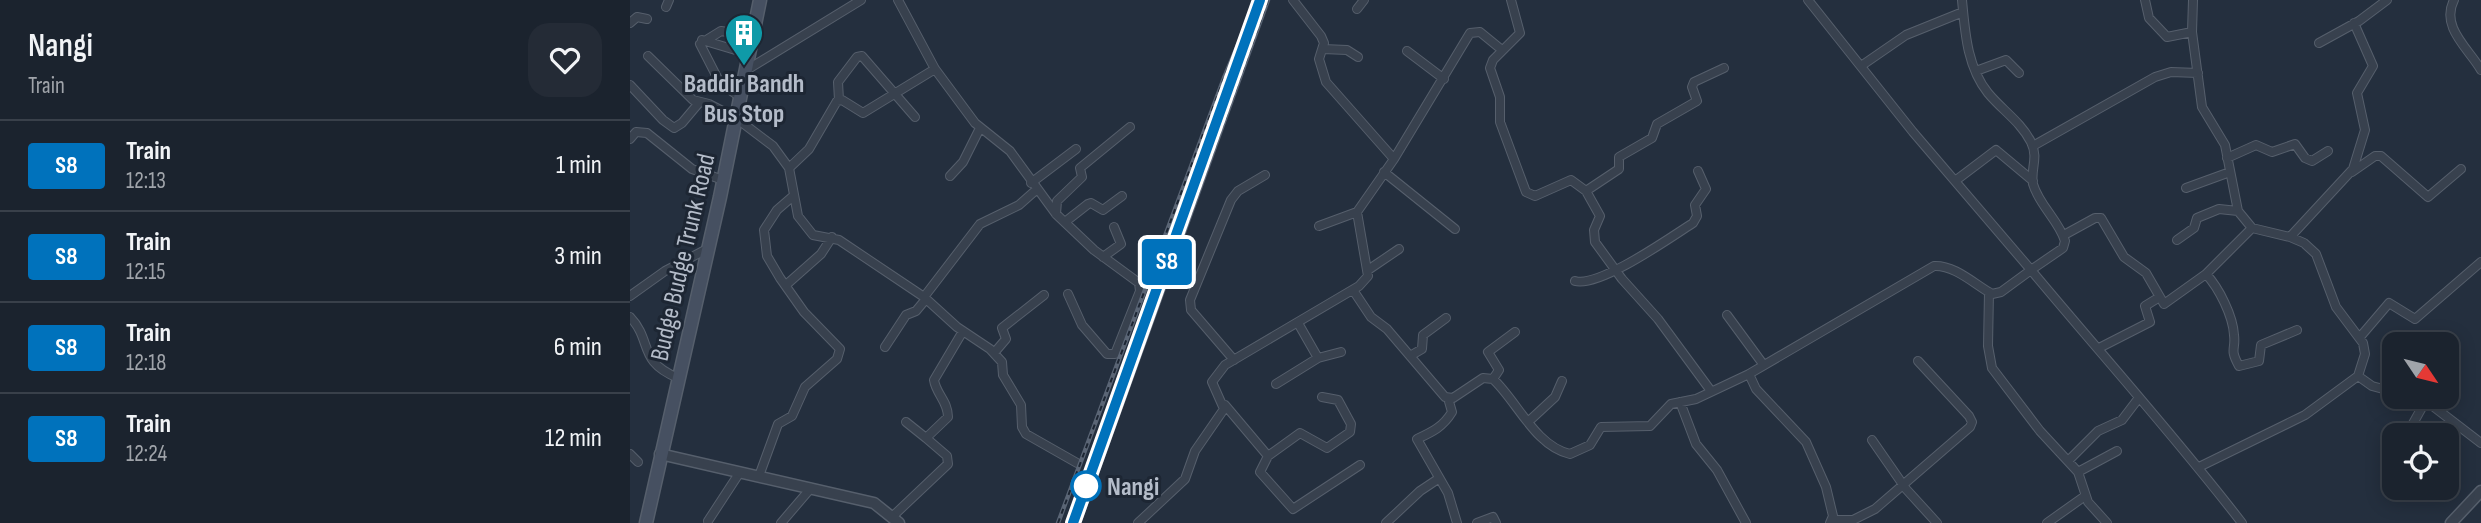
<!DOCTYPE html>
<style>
body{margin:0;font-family:"Sofia Sans Condensed",sans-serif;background:#242b36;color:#f1f3f6;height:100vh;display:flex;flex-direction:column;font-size:26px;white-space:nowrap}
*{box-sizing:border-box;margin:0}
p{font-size:23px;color:#a0a4aa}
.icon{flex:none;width:38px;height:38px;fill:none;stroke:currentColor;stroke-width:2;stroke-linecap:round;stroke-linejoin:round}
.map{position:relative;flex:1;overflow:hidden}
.drawer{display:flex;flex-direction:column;background:#1b232e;width:630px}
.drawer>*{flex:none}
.badge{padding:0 14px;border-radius:5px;font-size:24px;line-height:46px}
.needle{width:46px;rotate:125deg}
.fabs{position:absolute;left:1752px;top:332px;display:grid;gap:14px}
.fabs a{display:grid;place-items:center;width:77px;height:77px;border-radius:14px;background:#1b232e;box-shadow:0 4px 18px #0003,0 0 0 2px #39404a;font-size:35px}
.map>.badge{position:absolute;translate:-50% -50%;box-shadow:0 0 0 4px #fff}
.round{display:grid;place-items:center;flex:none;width:74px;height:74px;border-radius:21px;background:#242b36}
.headline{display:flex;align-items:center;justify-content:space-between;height:119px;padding:0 28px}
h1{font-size:33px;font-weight:600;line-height:52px}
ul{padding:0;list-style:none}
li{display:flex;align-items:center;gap:21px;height:91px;padding:0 28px;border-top:2px solid #39404a}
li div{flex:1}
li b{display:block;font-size:26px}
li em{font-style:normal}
li .badge{min-width:77px;font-weight:700;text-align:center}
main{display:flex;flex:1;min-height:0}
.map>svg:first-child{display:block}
</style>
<main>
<section class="drawer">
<div class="headline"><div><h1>Nangi</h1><p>Train</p></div><a class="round"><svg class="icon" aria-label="heart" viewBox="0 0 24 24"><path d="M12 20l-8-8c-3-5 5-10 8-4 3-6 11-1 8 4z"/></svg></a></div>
<ul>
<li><span class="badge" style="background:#0072bc;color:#fff">S8</span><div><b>Train</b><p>12:13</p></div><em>1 min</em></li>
<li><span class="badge" style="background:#0072bc;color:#fff">S8</span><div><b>Train</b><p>12:15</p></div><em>3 min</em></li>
<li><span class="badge" style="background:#0072bc;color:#fff">S8</span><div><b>Train</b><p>12:18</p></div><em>6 min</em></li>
<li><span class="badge" style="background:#0072bc;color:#fff">S8</span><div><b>Train</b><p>12:24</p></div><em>12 min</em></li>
</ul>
</section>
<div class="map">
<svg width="1851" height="523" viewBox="0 0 1851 523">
<rect width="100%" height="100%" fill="#242f3e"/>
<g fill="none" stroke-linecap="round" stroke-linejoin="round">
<defs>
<path id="minor" d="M268,0L305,69L345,123L380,151L426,214L464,250L509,283L510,291L485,354H477L452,325L438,294
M881,0L890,33L863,60L860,68L870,97V122L896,192L905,196L941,180L956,191L970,216L964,230L965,242L992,279L1028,319L1081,391
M1178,0L1283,132L1401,270L1371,292L1362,294C1344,284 1325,265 1304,266L1119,374L1126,389L1176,442L1196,487L1203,516L1200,523
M1332,0C1335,32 1337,67 1358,93C1372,110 1391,122 1401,142C1409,158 1400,170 1403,184C1409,205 1429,221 1435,241L1433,248L1401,270C1471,354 1545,436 1612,523
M1515,0L1519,18L1537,37L1562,32
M1563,0L1562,32L1572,107L1595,145L1608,211L1622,228L1660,237L1674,243L1686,254L1706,307L1733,343L1735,354L1728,376L1742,386L1764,392
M1824,0C1810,27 1839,49 1851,70
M36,7L39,0
M727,9L734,0
M0,23L7,17L17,19
M72,40L119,54
M1689,43L1729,21L1757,0
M693,49L717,50L728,57
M777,51L814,79
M18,56L63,100L79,104L106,118L143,146L159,168L168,216L183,235L209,240L294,297L327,327L360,349L372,362L373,375L391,405L392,427L396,434L447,463
M1231,66L1276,35L1333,12
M115,71L231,0
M1346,71L1376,60L1389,73
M0,85L33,120L44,128L52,123L68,104
M110,97L90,83L70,44L91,31L123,36
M209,100L208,82L227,57L232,56L285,117
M0,139L6,132L17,133L62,169L93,180
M1403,146L1525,77L1541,72L1568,73
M1597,158L1626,145L1642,152L1665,144L1675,158L1682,161L1698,151
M764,159L840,33L850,32L872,50
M159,168L179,149L207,101L212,100L233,113L305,69
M754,172L825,229
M1722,172L1745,156H1751L1798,197L1831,169
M320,176L333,162L350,128
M1325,181L1366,150L1403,181
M401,183L446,149
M1556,188L1600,172
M956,191L989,169V157L1022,138L1027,124L1067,101L1062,87L1064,82L1094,68
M426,214L427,201L452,177L450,168L500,127
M435,222L458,204L461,203L473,210L492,196
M689,226L727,212
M1434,235L1465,218H1471L1494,257L1516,273L1534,304L1576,274L1622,228
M1660,237L1723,169L1735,130L1727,93L1743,66L1724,23
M1547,240L1564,228L1567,218L1589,209L1608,211
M473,257L491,244L484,227
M738,270L769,249
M1576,274C1589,288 1603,316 1604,335C1606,350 1599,348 1609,366L1629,361L1631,345L1667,330
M945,281C969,288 1041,237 1063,223L1067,216L1065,205L1076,189L1068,171
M156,285L191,254L202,237
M723,290L741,317L757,329L815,397L823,398L853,378L863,379C887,401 905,446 940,454L960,445L971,427L1020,426L1041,404L1066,399L1119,374
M1359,292L1358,346L1362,368L1410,431L1448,472L1458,502L1477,523
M0,296L35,271L77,249
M294,297L350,224L389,205L406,190
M1097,315L1133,364
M0,317C23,341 7,361 48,378
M668,323L688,358
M1730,337L1759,303L1785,319L1851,262
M255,347L276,315L286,311L296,299
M1469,348L1520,322L1515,306L1528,298
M364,353L376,339L372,328L414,295
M780,356L792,349L793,335L816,318
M604,360L561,310L560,300L601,200L608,191L635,175
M863,379L869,370L858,352L885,332
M646,384L688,358L711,352
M1782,397L1804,407L1851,443
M818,398L822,412C813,427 802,432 787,439L818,493L827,523
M1050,402L1066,444L1087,470L1116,523
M595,405L638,456L670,433L697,448L720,432L721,424L708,400L692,397
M276,422L296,438
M898,422L925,397L932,381
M1776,436L1795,402
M1242,440L1276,489L1307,523
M0,454L8,462
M638,456L630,472L663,509L730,465
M1438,461L1468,431L1492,420L1508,399
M1569,467L1675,415L1728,376
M1448,472L1487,451
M129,476L148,424L162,416L175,387L207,359L210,349L174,312L150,278L137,256L134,230L147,210L162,197
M263,516L318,464L317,456L296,438L318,417C318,401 306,394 304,380L333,331
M1203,520H1223L1245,509L1340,427L1342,422L1339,416L1288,361
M78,521L110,472
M151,523L181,488
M508,523L555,479L565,451L594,409L582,382L595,365L729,286L738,276L727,212L764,159L696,82L689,59L694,43L691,36L663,0
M756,523L790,491L808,479
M847,523L863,517L866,523
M1417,523L1455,496"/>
<path id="tertiary" d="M30,454L244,503L269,523
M1821,523L1851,491"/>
<path id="secondary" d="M16,523L90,197L130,0"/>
</defs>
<!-- minor casing -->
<use href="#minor" stroke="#565f6c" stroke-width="10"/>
<!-- tertiary casing -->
<use href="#tertiary" stroke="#565f6c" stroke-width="13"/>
<!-- secondary casing -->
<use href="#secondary" stroke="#565f6c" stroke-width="15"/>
<!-- minor -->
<use href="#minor" stroke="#38414e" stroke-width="8"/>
<!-- tertiary -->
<use href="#tertiary" stroke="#38414e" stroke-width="10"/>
<!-- secondary -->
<use href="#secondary" stroke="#465061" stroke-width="12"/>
<defs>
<path id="rail" d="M428,523L594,78L627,0
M449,523L638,0"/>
</defs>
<!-- rail casing -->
<use href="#rail" stroke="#5a6575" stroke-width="4.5"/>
<!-- rail -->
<use href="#rail" stroke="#1d2633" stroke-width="2" stroke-dasharray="5" stroke-linecap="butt"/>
</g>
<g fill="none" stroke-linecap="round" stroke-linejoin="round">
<defs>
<path id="line" d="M443,523L630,0"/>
</defs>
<!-- line casing -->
<use href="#line" stroke="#fff" stroke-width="16"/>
<!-- line -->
<use href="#line" stroke="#0072bc" stroke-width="10"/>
</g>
<!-- icons -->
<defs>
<symbol id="building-pin" viewBox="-11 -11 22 30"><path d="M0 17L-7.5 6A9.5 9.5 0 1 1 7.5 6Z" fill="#0f9aa8" stroke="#1d2633"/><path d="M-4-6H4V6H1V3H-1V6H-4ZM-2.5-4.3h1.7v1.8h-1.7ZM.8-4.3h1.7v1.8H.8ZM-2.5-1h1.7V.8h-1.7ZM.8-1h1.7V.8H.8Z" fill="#fff"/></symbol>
</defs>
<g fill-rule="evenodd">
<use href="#building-pin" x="92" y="11" width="44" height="60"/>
</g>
<!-- markers -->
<circle fill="#fff" stroke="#0072bc" stroke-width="3.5" cx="456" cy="486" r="14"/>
<g text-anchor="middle" stroke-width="6" stroke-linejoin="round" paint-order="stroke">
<!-- poi labels -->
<g font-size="26" font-weight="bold" fill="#b4bcc9" stroke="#1d2633">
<text x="114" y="92">Baddir Bandh<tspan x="114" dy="30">Bus Stop</tspan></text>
</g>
<!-- street labels -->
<g font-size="26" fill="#b4bcc9" stroke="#1d2633">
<text transform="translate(52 257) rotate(-77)" y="9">Budge Budge Trunk Road</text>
</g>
<!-- stop labels -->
<g font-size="26" font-weight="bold" fill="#b4bcc9" stroke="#1d2633" text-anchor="start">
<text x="477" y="495">Nangi</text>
</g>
</g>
</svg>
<div class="fabs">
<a><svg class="needle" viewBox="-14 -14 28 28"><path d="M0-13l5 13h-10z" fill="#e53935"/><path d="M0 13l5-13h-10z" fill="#a0a4aa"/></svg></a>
<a><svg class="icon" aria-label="locate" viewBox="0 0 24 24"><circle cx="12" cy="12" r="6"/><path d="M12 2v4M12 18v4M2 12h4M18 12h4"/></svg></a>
</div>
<b class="badge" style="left:537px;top:262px;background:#0072bc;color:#fff">S8</b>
</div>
</main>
